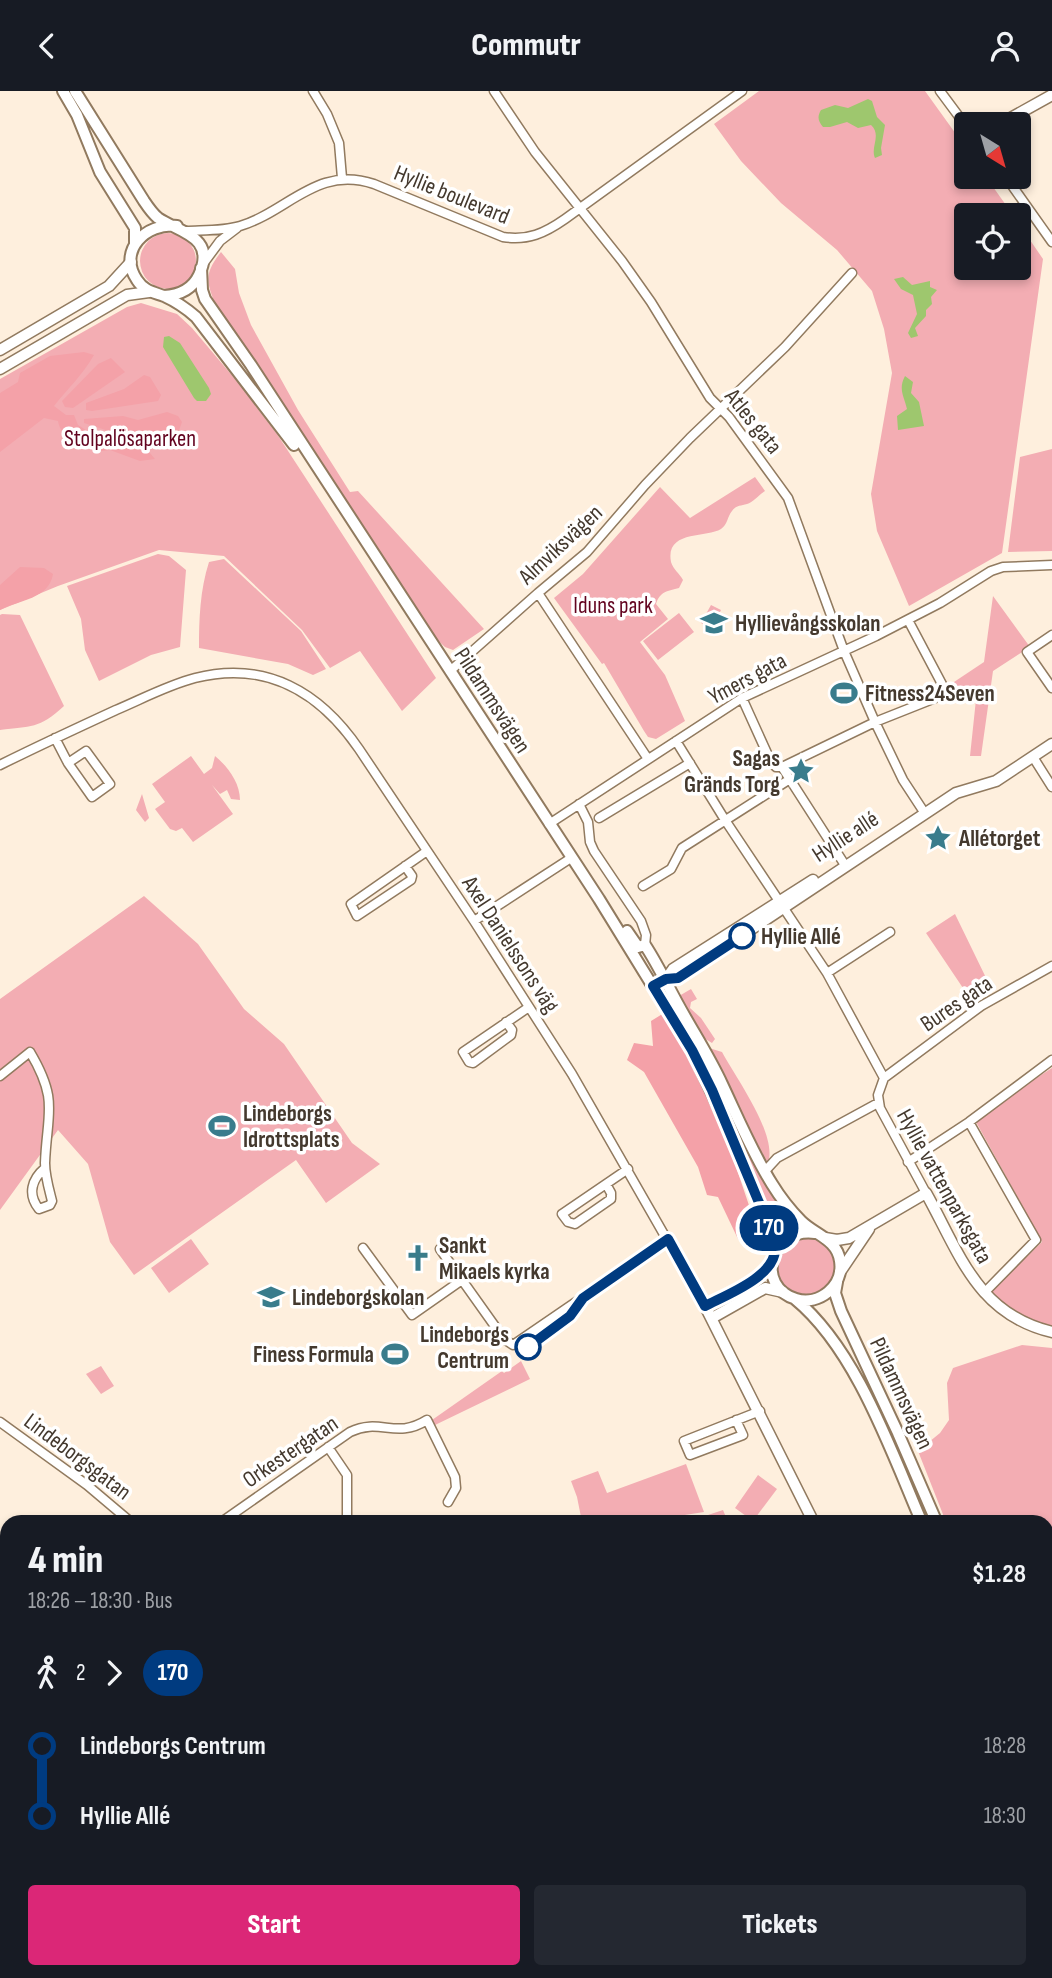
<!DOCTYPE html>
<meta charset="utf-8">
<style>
body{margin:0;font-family:"Sofia Sans Condensed",sans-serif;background:#242831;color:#f1f3f6;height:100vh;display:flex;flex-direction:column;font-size:26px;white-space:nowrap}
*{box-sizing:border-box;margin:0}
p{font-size:23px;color:#9ea1a6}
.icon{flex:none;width:38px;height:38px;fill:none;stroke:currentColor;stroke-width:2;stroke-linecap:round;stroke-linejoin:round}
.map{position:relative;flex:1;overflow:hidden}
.details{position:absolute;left:0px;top:1424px;width:1054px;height:464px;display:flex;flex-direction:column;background:#171b24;border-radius:21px 21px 0 0;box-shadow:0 4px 10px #0003}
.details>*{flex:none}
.badge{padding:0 14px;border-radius:23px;font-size:24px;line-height:46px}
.needle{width:46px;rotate:143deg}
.buttons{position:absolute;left:954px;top:21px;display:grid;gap:14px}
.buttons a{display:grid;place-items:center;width:77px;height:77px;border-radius:7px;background:#171b24;box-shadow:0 4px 10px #0003;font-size:35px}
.map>.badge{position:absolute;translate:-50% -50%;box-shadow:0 0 0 4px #fff}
.legs{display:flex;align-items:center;gap:10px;height:77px;padding:0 28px;font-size:23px}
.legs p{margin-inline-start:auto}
.summary{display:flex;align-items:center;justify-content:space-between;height:119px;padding:0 28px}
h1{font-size:38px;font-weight:800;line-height:52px}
.cta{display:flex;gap:14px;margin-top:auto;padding:14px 28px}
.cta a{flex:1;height:80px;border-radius:7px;background:#db2777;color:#fff;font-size:28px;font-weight:800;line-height:80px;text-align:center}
.cta a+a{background:#242831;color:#f1f3f6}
ul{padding:0 28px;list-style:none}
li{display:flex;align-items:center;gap:24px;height:70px;font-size:26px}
li i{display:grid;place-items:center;width:10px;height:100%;margin:0 9px;background:currentColor}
li i::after{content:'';width:18px;height:18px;margin:-9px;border:5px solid;border-radius:50%;background:#171b24}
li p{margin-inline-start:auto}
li:first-child i{background:linear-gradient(#0000 50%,currentColor 0)}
li:last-child i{background:linear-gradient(currentColor 50%,#0000 0)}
header{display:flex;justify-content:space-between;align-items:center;height:91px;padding:0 28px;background:#171b24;font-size:32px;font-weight:800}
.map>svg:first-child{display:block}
</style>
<header><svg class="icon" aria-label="back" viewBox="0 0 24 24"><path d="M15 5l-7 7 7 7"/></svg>Commutr<svg class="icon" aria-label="person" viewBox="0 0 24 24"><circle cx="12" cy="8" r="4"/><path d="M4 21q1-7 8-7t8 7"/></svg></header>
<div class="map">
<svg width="1052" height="1887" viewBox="0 0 1052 1887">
<rect width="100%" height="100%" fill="#feefdd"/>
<!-- green -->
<path fill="#f3adb3" d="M759,0H925L966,57V86H986L1013,124H966V177H1018L1019,133L1043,168L1002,462L909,515L877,440L871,403L892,282L884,238L872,200L837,159L781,112L741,70L714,33Z
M140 170a28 28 0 1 1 56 0a28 28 0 1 1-56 0Z
M221,161L235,178L239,202L251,234L298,319L350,401L358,400L484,538L453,559L445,556L432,544L216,215C206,190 204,183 221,161Z
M141,212L177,223L192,237L235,288L277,343L436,587L402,620L360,560L330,577L302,539L224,465L159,459L58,495L0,519V288L127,216Z
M1052,358V460L1008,461L1020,366Z
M755,386L765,400C759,404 753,411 747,413C741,415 736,414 732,420C727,426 728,433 721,438C706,447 665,439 671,471C673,478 680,483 683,489L679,497C668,500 660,500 656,513L668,528L640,551L665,584L685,630L656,648L648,646L644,640L604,572L602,573L554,507L583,483L660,396L690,427Z
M158,463L169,465L186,479L180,556L151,564L99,590L85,559L81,528L67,495Z
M224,468L301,540L326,578L313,584L288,573L199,557C199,528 200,499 209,471Z
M993,505L1030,556L993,580L981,665H970L977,599L956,596L948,603V595L984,571Z
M711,514L721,519L712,537L701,532Z
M679,522L694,541L658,569L643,550Z
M2,523L20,524L64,615C39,638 31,635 0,639V524Z
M191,665L204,683L212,677L215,665C227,675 240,691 240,709L231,708L227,699L220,703L212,694L233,723L193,751L182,737L176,740L170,738L155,718L165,711L152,693Z
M142,703L149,727L145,731L136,719Z
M144,805L198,853L244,918L284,953L352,1052L380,1073L326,1112L296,1069L134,1184L110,1151L88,1073L58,1039L0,1119V908Z
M955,823L990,895L969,906L926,842Z
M691,898L697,908L691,911L690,917L701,927L715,948L712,952L702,946L679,905Z
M709,957L722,961C736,987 778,1044 768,1072L753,1047Z
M1052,977V1236C1024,1230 1011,1220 990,1201L1042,1151L976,1031L1027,993Z
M742,1049L772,1102L788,1124L774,1132L751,1080Z
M778 1176a29 29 0 1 1 58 0a29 29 0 1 1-58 0Z
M191,1148L209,1173L169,1202L151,1177Z
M1022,1254L1052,1257V1585H1046V1432L946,1431L918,1360L940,1342L949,1329L947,1292L953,1277Z
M521,1270L530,1288L435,1334L432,1329L502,1280L504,1282Z
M101,1275L114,1295L101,1303L86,1283Z
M686,1373L704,1421L640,1431H582L577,1406L571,1390L598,1380L607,1402Z
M758,1384L777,1398L753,1430L735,1417Z
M723,1419L728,1431H663L705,1425Z
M0,1475L7,1477V1503L0,1504Z
M180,1881H365V1882L348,1887H170Z"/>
<!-- forest -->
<path fill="#f4a1a8" d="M84,261L94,264C82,285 68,297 54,315L66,324H74L78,334L86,339L128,353L144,355L155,368L140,370L110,359L94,361C80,348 61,349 58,330L44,327L0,361V302L18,291L20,282L50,265Z
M111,267L125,281L73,317L65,316L62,310L98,273Z
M144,284L150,286L161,304L158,310L92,320L86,319V312L124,298Z
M167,321L178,325L182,331L176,348L168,351L162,345L154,354L142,345L133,348L84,332V328L123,325L138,329Z
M20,476L44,477L53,483C49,508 19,509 0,519V494Z
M664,922L688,961L729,1042L733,1067L758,1141L748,1157L738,1148L718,1106L707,1104L698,1076L644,981L627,969L634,952L653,955L651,930Z"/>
<!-- water -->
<path fill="#9ec76e" d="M868,8L872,10L877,26L885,34L881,57L882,64L875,67C870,56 882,44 871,34L858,37L847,31L830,36H823C818,30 817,26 821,19L835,14L848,17Z
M903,186L912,194L930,190V196L937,199L931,206L932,213L926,219V225L915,237L918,245L911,247L908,242L917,223L913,204L901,198L894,188Z
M169,245L180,252L209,297L211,303L206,310H197L194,307L163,256L164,246Z
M905,285L913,291L911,302L919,311L924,335L898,339L897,325L907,318C904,305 898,298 905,285Z"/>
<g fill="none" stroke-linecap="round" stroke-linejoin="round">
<defs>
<path id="minor" d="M313,0L327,23L339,52L342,87
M494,0L535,61L622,170L651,211L710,307L729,326L788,407L844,560L875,631L903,689L922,718
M940,0L966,35
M1006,86L1052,151
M186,140C204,139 223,140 240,135C289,120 317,74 374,93L503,146C528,150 545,142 565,128L742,0
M203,173L220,150L237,137
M538,502L648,668
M1052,544L1027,561L1052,597
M450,580L538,502L587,461L645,394L690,347L785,256L852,182
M742,607L771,671L776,676H782L875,631L938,606L943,601V595L908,529
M55,647L68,672L92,706L110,693L86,660L68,672
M676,650L725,729L827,882L884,987L878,1004L880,1017L926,1102
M1033,666L1052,696
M0,674C38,655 77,637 116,619C142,608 168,594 195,587C266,569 320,601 359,658L474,830L572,983L705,1215
M782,676L843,771
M579,713L588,731L590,751L594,760L641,830L646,844L645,854
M599,727L690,672
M549,733L742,607L876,545L940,512L991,480L1003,476L1052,474
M405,775L412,785L411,789L357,825L351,813L427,760
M643,795L671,778L682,757L790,688
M474,830L571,767
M827,882L890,841
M506,931L512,939L511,944L473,972L469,971L463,961L529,916
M0,985L30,961C59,1010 47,1021 45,1072C45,1085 49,1098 52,1110L50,1114L39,1118C27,1103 32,1088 45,1077
M884,987L981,915L1052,875
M969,1031L1036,1149L984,1202
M908,1071L969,1031L1052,969
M765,1080L777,1067L878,1012
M606,1093L611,1102V1108L575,1133L568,1131L562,1123L628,1078
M363,1157L412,1224L462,1189
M440,1158L504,1248L513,1254L668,1148
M736,1329L743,1344L690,1364L684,1350L760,1320
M0,1331L87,1394L132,1432
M328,1356L347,1384V1432
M220,1432L350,1341C381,1326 395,1349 427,1329L455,1386L456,1397L448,1411
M0,1533L6,1531L7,1533
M0,1694L7,1710
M1003,1881L1005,1887
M68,1887L82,1881
M952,1887L969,1881"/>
<path id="tertiary" d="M1000,33L1052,4
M0,259L109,195L131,171
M0,278L127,204L149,201
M666,888L673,878L813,789
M653,896L666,888L678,887L956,702L996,690L1052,653
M825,1147L837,1149L849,1147L926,1102C960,1163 977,1223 1052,1241
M772,1173L752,1190L705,1215L814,1432
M840,1181L869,1138
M712,1227L765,1197L783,1201
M0,1468L7,1470
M372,1881L373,1882"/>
<path id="secondary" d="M63,0L77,24L100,81L135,137V153
M75,0L144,110C148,116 153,123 158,127C178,141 217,145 199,184C192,199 179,204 164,205
M177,135C146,131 117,160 137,189C144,200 153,201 164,205C175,210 187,218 196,226L294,354
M201,177L202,199L205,208L251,274L599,808L692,959L731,1043L770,1138L775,1161
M627,840L638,856L645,854C660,877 670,900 684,924C697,947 711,969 722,993C738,1027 752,1061 772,1093C780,1106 790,1119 801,1130C815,1144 837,1148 840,1170C844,1195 819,1215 796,1208C755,1196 769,1136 815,1142
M837,1191L835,1202L841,1220L898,1342L937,1432
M795,1208C856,1258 891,1360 922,1432
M1046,1746L1052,1743
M1046,1770L1052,1778"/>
<path id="primary" d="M1048,1648L1052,1647
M1046,1677L1052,1675
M1046,1695L1052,1693
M382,1887L401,1881
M443,1887L462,1881"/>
</defs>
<!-- minor casing -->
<use href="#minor" stroke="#917a5f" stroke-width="11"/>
<!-- tertiary casing -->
<use href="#tertiary" stroke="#917a5f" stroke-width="13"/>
<!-- secondary casing -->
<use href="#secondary" stroke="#917a5f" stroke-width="14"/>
<!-- primary casing -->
<use href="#primary" stroke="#917a5f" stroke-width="16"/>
<!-- minor -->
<use href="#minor" stroke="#fff" stroke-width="8"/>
<!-- tertiary -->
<use href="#tertiary" stroke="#fff" stroke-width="10"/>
<!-- secondary -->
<use href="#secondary" stroke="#fff" stroke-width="10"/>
<!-- primary -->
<use href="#primary" stroke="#fff" stroke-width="12"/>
</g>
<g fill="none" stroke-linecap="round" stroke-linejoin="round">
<defs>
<path id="line-1" d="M528,1256L570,1225L583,1207L668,1148L705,1215C726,1204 774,1186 775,1159C775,1152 772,1144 770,1138L712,999L692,959L653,895L666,888L678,887L742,845"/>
</defs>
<!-- line-1 casing -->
<use href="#line-1" stroke="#fff" stroke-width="16"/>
<!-- line-1 -->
<use href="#line-1" stroke="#003b80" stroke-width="10"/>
</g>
<!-- icons -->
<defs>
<symbol id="school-bare" viewBox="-9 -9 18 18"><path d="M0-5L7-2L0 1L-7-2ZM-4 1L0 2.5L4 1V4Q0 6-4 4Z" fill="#397c8c" stroke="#fff" stroke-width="2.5" paint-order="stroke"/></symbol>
<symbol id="stadium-bare" viewBox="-9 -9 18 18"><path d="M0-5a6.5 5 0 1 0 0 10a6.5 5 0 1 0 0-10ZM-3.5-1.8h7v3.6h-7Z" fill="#397c8c" stroke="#fff" stroke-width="2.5" paint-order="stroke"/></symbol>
<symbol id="sight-bare" viewBox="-9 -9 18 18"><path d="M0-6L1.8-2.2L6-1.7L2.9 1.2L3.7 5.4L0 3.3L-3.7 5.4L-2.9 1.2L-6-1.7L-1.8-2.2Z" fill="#397c8c" stroke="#fff" stroke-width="2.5" paint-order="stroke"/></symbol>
<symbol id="church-bare" viewBox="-9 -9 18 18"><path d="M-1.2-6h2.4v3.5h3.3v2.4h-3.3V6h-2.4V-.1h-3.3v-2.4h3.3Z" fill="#397c8c" stroke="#fff" stroke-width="2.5" paint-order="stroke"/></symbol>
</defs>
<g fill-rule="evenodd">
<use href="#school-bare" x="695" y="513" width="38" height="38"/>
<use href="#stadium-bare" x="825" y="583" width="38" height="38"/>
<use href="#sight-bare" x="782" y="661" width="38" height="38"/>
<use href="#sight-bare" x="919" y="728" width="38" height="38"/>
<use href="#stadium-bare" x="203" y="1016" width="38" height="38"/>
<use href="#church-bare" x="399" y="1148" width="38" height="38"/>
<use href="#school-bare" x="252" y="1187" width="38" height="38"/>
<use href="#stadium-bare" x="376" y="1244" width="38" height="38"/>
</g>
<!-- markers -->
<g fill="#fff" stroke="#003b80" stroke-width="3.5">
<circle cx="742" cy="845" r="12"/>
<circle cx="528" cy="1256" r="12"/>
</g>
<g text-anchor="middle" stroke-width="7" stroke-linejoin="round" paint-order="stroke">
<!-- street labels -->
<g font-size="23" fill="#44392e" stroke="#fff">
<text transform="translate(452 103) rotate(22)" y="8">Hyllie boulevard</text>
<text transform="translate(754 330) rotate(51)" y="8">Atles gata</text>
<text transform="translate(560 453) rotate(-43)" y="8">Almviksvägen</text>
<text transform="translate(747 587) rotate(-28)" y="8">Ymers gata</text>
<text transform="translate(493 609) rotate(57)" y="8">Pildammsvägen</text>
<text transform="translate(845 745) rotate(-33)" y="8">Hyllie allé</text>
<text transform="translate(511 853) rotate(57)" y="8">Axel Danielssons väg</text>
<text transform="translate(956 912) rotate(-34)" y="8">Bures gata</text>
<text transform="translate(945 1095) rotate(61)" y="8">Hyllie vattenparksgata</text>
<text transform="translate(902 1302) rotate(65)" y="8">Pildammsvägen</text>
<text transform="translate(290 1360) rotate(-34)" y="8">Orkestergatan</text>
<text transform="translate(78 1365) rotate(37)" y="8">Lindeborgsgatan</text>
</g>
<!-- park labels -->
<g font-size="23" fill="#62031f" stroke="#fff">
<text x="130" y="355">Stolpalösaparken</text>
<text x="613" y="522">Iduns park</text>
</g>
<!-- poi labels -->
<g font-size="23" font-weight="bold" fill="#44392e" stroke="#fff" text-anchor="start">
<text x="735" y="540">Hyllievångsskolan</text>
<text x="865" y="610">Fitness24Seven</text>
<text x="780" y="675" text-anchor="end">Sagas<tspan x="780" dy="26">Gränds Torg</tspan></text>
<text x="959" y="755">Allétorget</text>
<text x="243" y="1030">Lindeborgs<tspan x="243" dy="26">Idrottsplats</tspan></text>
<text x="439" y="1162">Sankt<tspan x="439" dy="26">Mikaels kyrka</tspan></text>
<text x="292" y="1214">Lindeborgskolan</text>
<text x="374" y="1271" text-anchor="end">Finess Formula</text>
</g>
<!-- stop labels -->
<g font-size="23" font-weight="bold" fill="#44392e" stroke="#fff" text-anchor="start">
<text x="761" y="853">Hyllie Allé</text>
<text x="509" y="1251" text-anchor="end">Lindeborgs<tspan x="509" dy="26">Centrum</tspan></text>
</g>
</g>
</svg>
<div class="buttons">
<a><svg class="needle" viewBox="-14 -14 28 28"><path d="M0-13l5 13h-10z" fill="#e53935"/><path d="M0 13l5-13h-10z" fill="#9ea1a6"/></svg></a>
<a><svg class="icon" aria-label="locate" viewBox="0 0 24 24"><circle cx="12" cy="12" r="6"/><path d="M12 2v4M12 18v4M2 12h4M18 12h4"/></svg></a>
</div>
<b class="badge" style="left:769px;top:1137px;background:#003b80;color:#fff">170</b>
<section class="details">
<div class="summary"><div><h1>4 min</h1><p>18:26 – 18:30 · Bus</p></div><b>$1.28</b></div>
<div class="legs"><svg class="icon" aria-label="walk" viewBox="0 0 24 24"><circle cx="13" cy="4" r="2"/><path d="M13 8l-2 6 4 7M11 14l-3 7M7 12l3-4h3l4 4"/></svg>2<svg class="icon" aria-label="forward" viewBox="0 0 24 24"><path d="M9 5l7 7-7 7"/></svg><b class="badge" style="background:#003b80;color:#fff">170</b></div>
<ul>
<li><i style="color:#003b80"></i><b>Lindeborgs Centrum</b><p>18:28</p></li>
<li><i style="color:#003b80"></i><b>Hyllie Allé</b><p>18:30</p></li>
</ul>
<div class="cta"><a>Start</a><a>Tickets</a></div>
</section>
</div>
